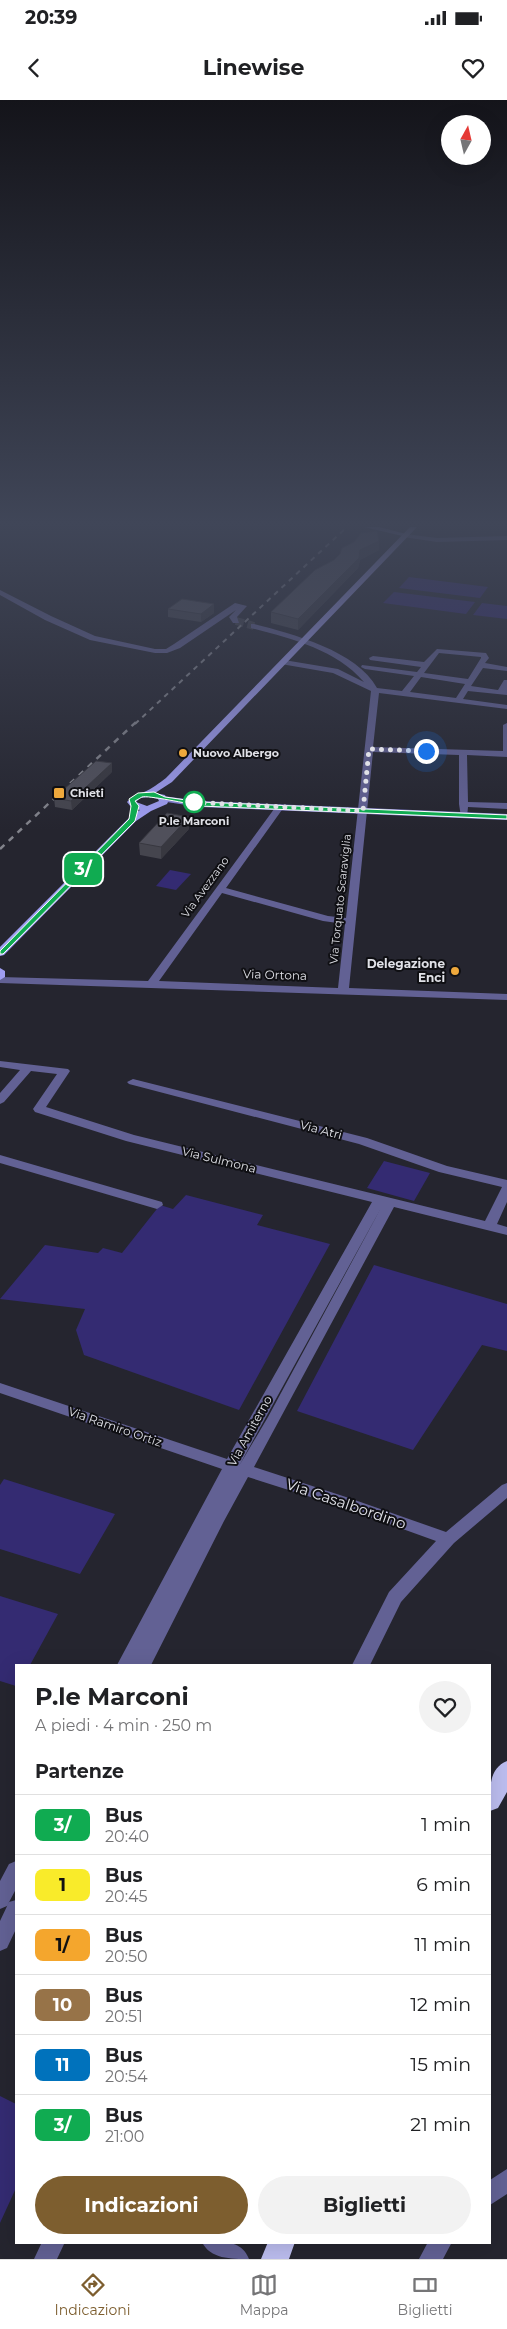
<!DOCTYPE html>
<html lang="it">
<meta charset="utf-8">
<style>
body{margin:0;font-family:Montserrat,sans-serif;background:#f2f2f2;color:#202124;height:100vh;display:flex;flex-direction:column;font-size:19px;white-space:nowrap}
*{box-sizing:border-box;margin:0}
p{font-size:16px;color:#757577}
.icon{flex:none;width:28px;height:28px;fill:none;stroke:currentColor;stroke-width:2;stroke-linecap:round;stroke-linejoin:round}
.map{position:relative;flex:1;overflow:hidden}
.side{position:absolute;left:15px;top:1564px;width:476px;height:580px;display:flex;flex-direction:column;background:#fff;border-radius:0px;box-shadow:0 5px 20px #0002}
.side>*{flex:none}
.badge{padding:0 10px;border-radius:8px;font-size:18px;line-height:32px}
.needle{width:32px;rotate:8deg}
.fabs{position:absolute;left:441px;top:15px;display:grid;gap:10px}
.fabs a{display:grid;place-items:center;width:50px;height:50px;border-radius:50%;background:#fff;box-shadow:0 5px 20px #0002;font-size:25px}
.you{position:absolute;width:25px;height:25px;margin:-12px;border:4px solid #fff;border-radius:50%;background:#1a73e8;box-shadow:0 0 0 8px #1a73e833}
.map>.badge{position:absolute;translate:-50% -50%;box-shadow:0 0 0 2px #fff}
h2{padding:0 20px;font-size:19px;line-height:45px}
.round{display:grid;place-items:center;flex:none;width:52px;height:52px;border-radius:26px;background:#f2f2f2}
.summary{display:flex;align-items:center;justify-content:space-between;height:85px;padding:0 20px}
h1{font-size:24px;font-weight:700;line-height:38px}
.cta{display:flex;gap:10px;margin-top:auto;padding:10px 20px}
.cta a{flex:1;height:58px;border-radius:30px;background:#7d5e2f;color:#fff;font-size:20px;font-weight:700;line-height:58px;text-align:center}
.cta a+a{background:#f2f2f2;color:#202124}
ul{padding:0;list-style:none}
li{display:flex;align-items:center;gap:15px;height:60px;padding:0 20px;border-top:1px solid #e0e0e0}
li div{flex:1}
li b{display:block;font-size:19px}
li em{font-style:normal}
li .badge{min-width:55px;font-weight:700;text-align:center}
.status{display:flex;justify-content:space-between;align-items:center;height:35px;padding:0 25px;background:#fff;direction:ltr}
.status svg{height:14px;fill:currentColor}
header{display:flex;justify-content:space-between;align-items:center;height:65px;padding:0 20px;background:#fff;font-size:22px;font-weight:700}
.tabs{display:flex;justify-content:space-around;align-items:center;height:70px;border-top:1px solid #e0e0e0;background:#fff;font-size:14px;color:#757577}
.tabs a{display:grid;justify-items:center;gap:2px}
.tabs .on{color:#7d5e2f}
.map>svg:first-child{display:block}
</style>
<div class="status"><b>20:39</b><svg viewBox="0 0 49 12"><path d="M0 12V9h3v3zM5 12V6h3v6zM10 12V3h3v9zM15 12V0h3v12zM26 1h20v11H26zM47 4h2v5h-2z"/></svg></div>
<header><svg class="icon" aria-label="back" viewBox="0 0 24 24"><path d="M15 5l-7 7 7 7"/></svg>Linewise<svg class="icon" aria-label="heart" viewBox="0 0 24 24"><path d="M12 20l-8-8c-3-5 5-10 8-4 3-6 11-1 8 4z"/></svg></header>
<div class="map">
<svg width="507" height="2159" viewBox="0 0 507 2159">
<rect width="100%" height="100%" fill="#25252f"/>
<!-- green -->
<path fill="#342b72" d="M409,477L488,487L480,498L399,488Z
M394,492L475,502L466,514L383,503Z
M482,503L507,506V519L473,515Z
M170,770L191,774L176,790L156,786Z
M384,1061L430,1073L414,1101L367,1088Z
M186,1095L263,1115L257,1125L330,1144L239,1310L84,1255L76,1230L85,1209L0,1199L45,1145L98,1153L103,1148L122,1153L160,1105L173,1109Z
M374,1165L507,1204V1251L482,1245L413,1350L297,1311Z
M4,1379L115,1414L80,1474L0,1449V1385Z
M0,1496L58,1514L30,1565H16V1586L0,1581Z
M0,1996L16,2004V2088L0,2123Z"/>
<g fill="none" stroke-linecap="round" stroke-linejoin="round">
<!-- street-tunnel -->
<path stroke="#41414b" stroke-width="8" stroke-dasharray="8 4" stroke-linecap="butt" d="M236,521L254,526"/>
<!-- street -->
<path fill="#626194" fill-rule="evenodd" d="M405,434L437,438L507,436V440L437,442L403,437Z
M0,490L51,516L95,536L155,549H166L174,544L235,503L247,506L237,517L239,523H233L229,517L236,510L180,548L167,553H155L90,540L45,520L0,495Z
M254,524C293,534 357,551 377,588L402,591L414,576L365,569L361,567L362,565L417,572L421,567L370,560L369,558L373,556L424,562L437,549L486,553L489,558L485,563L507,567V571L483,568L471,586L498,590L504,580H507V595L468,591L463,599L507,605V609L379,593L373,647L503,651V625L507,623V657L467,655L468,702L507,703V709L468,707L467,717H461L459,704V655L373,652L349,888L507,894V900L0,883V877L148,881L277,705L280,704L284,707L226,788L328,816L346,818L371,591L333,573L281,564V560H284L338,569L364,582C335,549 292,539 251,528V524ZM439,553L481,557V558L468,579L424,573ZM421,577L465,584L456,598L410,592ZM222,793L323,821L345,824L338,888L159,881Z
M0,961L68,969L70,971L46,1007L134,1035L485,1121L502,1087L439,1072L359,1044L129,984L127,982L133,979L367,1038L447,1066L507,1080V1102L497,1124L507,1127V1135L394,1107L254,1367L349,1398L446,1432L502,1385L507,1383V1398L454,1443L401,1502L370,1565H352L389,1492L436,1441L339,1406L248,1377L224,1421L151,1565H117L222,1369L0,1293V1283L227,1359L372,1102L126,1041L35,1012L33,1009L57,974L31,971L4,1002L0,1004V993L20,970L0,967ZM381,1108L268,1317L239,1366Z
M0,1055L162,1102L163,1105L157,1109L0,1063Z
M16,1761V1789L7,1806L0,1809V1781L9,1764Z
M16,1800V1829L7,1848L0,1851V1821L9,1802Z
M507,2069V2094L490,2105V2080Z
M42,2142H65L57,2159H34Z
M202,2142C221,2142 241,2139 249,2159C231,2159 210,2159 202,2142Z
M428,2142H452L443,2159H419Z"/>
<!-- secondary -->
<path fill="#8481d3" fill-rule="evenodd" d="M364,427H379L410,435L407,437Z
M163,696L200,701L507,714V720L200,707L160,701L159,699Z"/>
<!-- primary -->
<path fill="#9f9df2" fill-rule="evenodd" d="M410,427H417L172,682L155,693L165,695L168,702L167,704L151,711L136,721L4,855L0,856V847L130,717L140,710L131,707L127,702C133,695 136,695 144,692C152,689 159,683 166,678ZM149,697L158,699L159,701L147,706L136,702L140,698Z
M0,868L5,871V877L0,880Z"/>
<!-- highway -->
<path fill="#bcbdef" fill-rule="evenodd" d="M507,1661V1692L498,1708L490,1711C490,1693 487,1669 507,1661Z
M268,2142H295L289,2159H261Z"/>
<!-- rail-far1 -->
<path stroke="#82838b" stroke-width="2" stroke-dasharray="5 5" stroke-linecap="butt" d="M135,624L347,427"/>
<!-- rail -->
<path stroke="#82838b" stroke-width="2.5" stroke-dasharray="6 6" stroke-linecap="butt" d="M0,749L136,622"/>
</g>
<!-- wall -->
<path fill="#45454e" d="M379,441V450L360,460L358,468L298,530L271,523V512Z
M214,504V513L201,522L168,517V509Z
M112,672L72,710L55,707L54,698Z
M189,729L161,759L140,755L139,743Z"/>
<!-- shaded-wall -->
<path fill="#383840" d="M379,441V450L360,460L358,468L298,530V519L360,450Z
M214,504V513L201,522V514Z
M112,663V672L72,710L71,701Z
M189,717V729L161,759V747Z"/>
<!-- building -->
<path fill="#50505b" stroke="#383840" d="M377,431L379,441L360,450L359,458L298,519L271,512L315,470L334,460L340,454L342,448L354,442L361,433Z
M182,499L214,504L201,514L168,509Z
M96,661L112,663L71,701L54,698Z
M167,713L189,717L161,747L139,743Z"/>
<!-- sky -->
<linearGradient id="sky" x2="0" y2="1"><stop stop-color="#14141a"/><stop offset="0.58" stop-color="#404658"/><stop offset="1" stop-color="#404658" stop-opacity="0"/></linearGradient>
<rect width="507" height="730" fill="url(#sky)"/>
<!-- line -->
<path fill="#10ab51" stroke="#fff" d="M154,692L165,697L200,702L507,715V719L200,706C190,704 147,695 142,697C142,697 135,701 135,701L139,706L135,721L3,854H0V851L129,719L131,706L129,699L138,693Z"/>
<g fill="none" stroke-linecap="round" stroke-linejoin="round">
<!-- walk -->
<path stroke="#e0e1e7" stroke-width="5" stroke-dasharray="0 9" d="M194,702H190L363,711L369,649L426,651"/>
</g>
<!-- markers -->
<g fill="#eea83c" stroke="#0f0f13" stroke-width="2">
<circle cx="183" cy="653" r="5"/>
<rect x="53" y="687" width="12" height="12" rx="2.5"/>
<circle cx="455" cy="871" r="5"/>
</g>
<circle fill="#fff" stroke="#10ab51" stroke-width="2.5" cx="194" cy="702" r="10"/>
<g text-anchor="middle" stroke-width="4" stroke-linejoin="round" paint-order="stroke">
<!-- far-poi labels -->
<g font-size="11" font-weight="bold" fill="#e0e1e7" stroke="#0f0f13" text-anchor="start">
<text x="193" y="657">Nuovo Albergo</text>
<text x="70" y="697">Chieti</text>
</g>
<!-- far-stop labels -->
<g font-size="11" font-weight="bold" fill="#e0e1e7" stroke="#0f0f13">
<text x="194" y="725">P.le Marconi</text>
</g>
<!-- far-street labels -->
<g font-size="11" fill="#e0e1e7" stroke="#0f0f13">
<text transform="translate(205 787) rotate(-54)" y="4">Via Avezzano</text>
<text transform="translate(340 799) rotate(-84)" y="4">Via Torquato Scaraviglia</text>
</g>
<!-- poi labels -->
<g font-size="12" font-weight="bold" fill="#e0e1e7" stroke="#0f0f13" text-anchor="end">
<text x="445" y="868">Delegazione<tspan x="445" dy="14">Enci</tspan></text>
</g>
<!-- street labels -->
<g font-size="12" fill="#e0e1e7" stroke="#0f0f13">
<text transform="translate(275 875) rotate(2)" y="4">Via Ortona</text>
<text transform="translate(321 1030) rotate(15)" y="4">Via Atri</text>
<text transform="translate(219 1060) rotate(14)" y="4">Via Sulmona</text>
<text transform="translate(115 1327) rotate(19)" y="4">Via Ramiro Ortiz</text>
<text transform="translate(250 1331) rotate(-61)" y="4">Via Amiterno</text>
</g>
<!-- near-street labels -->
<g font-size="15" fill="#e0e1e7" stroke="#0f0f13">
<text transform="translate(346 1404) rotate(19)" y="5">Via Casalbordino</text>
</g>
</g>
</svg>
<div class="fabs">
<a><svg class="needle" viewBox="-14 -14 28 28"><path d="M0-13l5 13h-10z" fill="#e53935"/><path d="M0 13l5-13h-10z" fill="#757577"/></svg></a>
</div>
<div class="you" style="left:426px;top:651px"></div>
<b class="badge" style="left:83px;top:769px;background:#10ab51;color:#fff">3/</b>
<section class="side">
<div class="summary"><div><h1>P.le Marconi</h1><p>A piedi · 4 min · 250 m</p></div><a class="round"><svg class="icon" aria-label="heart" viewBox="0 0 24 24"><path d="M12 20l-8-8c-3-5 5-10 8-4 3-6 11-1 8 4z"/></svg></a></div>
<h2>Partenze</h2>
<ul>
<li><span class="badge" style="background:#10ab51;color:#fff">3/</span><div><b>Bus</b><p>20:40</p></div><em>1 min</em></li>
<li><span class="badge" style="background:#f9eb2a;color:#111">1</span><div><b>Bus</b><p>20:45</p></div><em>6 min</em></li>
<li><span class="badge" style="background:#f4a62d;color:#111">1/</span><div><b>Bus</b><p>20:50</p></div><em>11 min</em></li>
<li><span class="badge" style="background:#977348;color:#fff">10</span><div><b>Bus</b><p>20:51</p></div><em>12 min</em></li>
<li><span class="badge" style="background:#0072bc;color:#fff">11</span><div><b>Bus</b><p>20:54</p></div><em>15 min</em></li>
<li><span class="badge" style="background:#10ab51;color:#fff">3/</span><div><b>Bus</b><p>21:00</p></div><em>21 min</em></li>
</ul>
<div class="cta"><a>Indicazioni</a><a>Biglietti</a></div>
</section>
</div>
<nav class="tabs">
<a class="on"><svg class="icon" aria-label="directions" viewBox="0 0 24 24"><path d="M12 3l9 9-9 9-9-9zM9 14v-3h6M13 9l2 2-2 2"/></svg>Indicazioni</a>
<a><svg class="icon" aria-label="map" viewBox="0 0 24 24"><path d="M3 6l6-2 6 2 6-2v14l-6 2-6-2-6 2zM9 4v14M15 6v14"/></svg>Mappa</a>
<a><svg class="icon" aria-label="tickets" viewBox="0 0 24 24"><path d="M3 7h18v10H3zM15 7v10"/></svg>Biglietti</a>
</nav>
